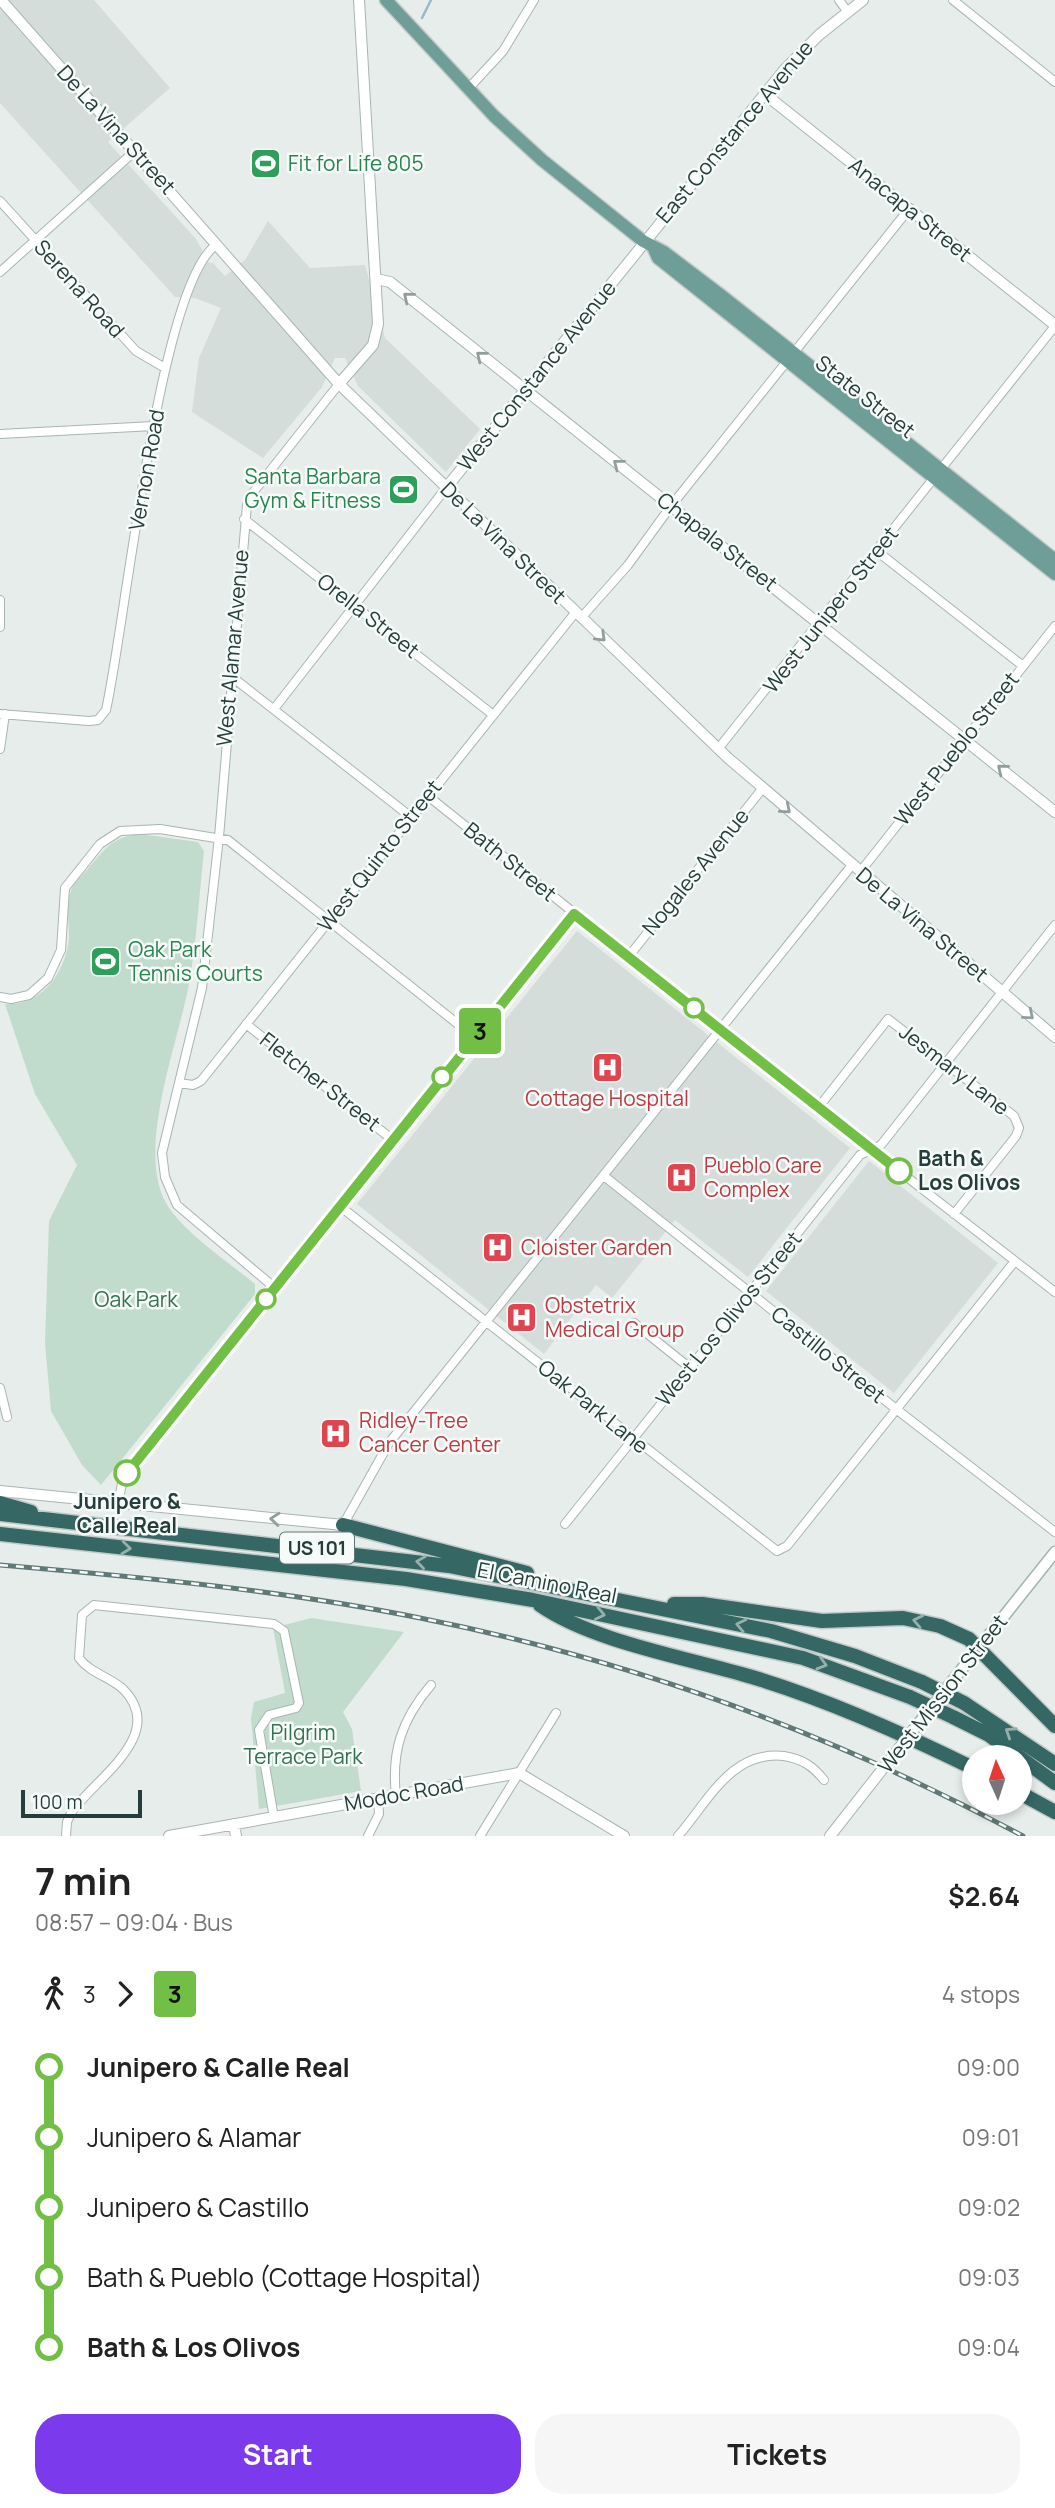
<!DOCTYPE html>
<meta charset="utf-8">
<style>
body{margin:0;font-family:Manrope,sans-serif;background:#f6f6f6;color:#222;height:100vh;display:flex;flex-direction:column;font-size:26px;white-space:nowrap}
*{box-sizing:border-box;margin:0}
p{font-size:23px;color:#767676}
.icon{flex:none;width:38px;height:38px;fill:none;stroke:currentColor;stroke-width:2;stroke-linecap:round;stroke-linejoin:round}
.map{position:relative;height:1836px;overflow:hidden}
.panel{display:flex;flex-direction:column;background:#fff;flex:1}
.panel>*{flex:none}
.badge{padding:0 14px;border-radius:5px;font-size:24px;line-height:46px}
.needle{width:46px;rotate:357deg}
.fabs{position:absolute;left:962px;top:1745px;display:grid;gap:14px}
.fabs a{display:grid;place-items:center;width:70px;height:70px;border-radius:50%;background:#fff;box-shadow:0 4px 10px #0003;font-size:35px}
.scale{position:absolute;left:21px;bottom:18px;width:121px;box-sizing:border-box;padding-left:7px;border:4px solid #263e3b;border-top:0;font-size:19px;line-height:24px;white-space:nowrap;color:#263e3b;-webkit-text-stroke:5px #f6faf8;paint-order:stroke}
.map>.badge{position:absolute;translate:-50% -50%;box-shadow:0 0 0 4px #fff}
.legs{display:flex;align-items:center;gap:10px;height:77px;padding:0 35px;font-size:23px}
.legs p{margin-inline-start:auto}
.headline{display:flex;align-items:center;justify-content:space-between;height:119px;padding:0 35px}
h1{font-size:38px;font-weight:700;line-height:52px}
.action{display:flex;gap:14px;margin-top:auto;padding:14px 35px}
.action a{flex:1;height:80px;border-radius:28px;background:#7c3aed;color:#fff;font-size:28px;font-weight:700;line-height:80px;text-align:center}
.action a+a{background:#f6f6f6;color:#222}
ul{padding:0 35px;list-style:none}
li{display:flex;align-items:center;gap:24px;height:70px;font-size:26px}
li i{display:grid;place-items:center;width:10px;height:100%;margin:0 9px;background:currentColor}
li i::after{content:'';width:18px;height:18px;margin:-9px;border:5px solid;border-radius:50%;background:#fff}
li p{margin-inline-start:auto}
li:first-child i{background:linear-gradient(#0000 50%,currentColor 0)}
li:last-child i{background:linear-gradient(currentColor 50%,#0000 0)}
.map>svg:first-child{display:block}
</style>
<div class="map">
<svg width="1055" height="1836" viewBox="0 0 1055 1836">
<rect width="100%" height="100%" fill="#e6edeb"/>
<!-- built -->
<path fill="#d4ddda" d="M0,0H94L170,88L108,142L196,239L209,263H213L225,276L245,260L268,221L310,268L365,265L385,338L480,429L446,472L358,386L345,358H335L322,387L263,458L192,412L199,358L221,308L195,298L175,297L0,103Z
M577,931L850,1148L748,1277L675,1220L612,1298L596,1285L544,1354L357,1204Z
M869,1161L998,1263L894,1393L766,1291Z"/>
<!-- green -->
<path fill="#c1dccc" d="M140,834L198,842L204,851C199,895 197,940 189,984C178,1043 139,1141 163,1197C176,1228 229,1262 255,1284V1294L101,1485L82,1465L51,1411L45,1343L49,1221L77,1165L35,1094L5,1004C41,1007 67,971 69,937C69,923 66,907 70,894C72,884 79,879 85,872C103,852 111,836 140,834Z
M311,1618L404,1632L343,1712L352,1729L361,1791L259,1809L251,1718L254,1702L285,1693L273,1628Z"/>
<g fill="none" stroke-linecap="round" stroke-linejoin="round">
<!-- stream -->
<path stroke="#94bbcc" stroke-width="2.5" d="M422,18L431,0"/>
<defs>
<path id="minor" d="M839,0L847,11
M953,0L1055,82
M468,89L503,51L534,0
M0,201L136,351L165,368
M0,272L136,150
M0,434L154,426
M244,519L492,714
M878,552L1023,666
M0,600V627
M581,618L628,565L671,506L909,209
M231,676L411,817
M274,709L446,488
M0,714L89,721L98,720L106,710C125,627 159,285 216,245
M0,749L5,714
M718,749L1055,326
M428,796L818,1108L1055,1292
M860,872L1055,626
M629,956L762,789
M0,997L11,999L29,995L48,978L61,950L65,888L100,844L120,831L160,829L228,840L474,1037
M246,1024L393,1140
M179,1083L193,1085L201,1081L575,613
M818,1108L888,1019L1014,1116L1019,1128L1016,1136L954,1214
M604,1176L896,1409L1055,1532
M341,1207L777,1551L787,1546L1015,1261
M275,1288L177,1205L165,1177L162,1153L202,988L219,837L247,505L251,495L339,384
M634,1323L690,1368
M0,1388L7,1417
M118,1504L123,1478L574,913
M565,1524L860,1155L881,1145L1055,925
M343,1525L389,1443L852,865
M396,1796C391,1751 402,1719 431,1685
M66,1836L67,1822L71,1813C93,1780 169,1735 123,1689C110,1677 90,1673 79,1658L82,1615L94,1605L274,1624L284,1631L299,1703L296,1708L269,1715L259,1730L274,1818
M368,1836L379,1814L378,1799
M480,1836L556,1713
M678,1836C708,1802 731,1750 784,1756C802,1759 813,1766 824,1780"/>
<path id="tertiary" d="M1,0L339,384L728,758L1055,1037
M766,95L1055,325
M376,279L390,282L1055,812
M339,384L373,345L378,324L359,0
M446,488L785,69L819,35L863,0
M0,1491L343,1525
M234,1824L236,1836
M169,1836L519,1773L624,1836
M830,1836L907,1738"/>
<path id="secondary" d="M907,1738L1055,1552"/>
<path id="primary" d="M386,0L494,116L542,160L643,241L664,252L722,296L1055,560
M654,249L658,258L1055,574"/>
<path id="motorway" d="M0,1503L31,1512
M0,1514L449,1566L771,1631L855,1656L922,1682
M343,1525L527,1573
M0,1534L406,1579L533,1600L803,1658L910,1697
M674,1604H702L822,1621L903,1618L940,1626L969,1639L1055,1726
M540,1605C593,1642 689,1658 752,1677C829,1700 904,1734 975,1769
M964,1703L1055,1764
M953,1717L989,1735L1055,1783
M1020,1793L1055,1812"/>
</defs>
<!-- minor casing -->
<use href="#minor" stroke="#a9b5b3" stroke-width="10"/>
<!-- tertiary casing -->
<use href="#tertiary" stroke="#a9b5b3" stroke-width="12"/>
<!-- secondary casing -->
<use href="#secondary" stroke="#a2b5b1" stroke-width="13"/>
<!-- primary casing -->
<use href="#primary" stroke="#c2c9c8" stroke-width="15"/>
<!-- motorway casing -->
<use href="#motorway" stroke="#c2c9c8" stroke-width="17"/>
<!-- minor -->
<use href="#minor" stroke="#fff" stroke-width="8"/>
<!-- tertiary -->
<use href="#tertiary" stroke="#fff" stroke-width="10"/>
<!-- secondary -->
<use href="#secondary" stroke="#fff" stroke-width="10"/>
<!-- primary -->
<use href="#primary" stroke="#6f9e99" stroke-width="12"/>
<!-- motorway -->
<use href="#motorway" stroke="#356764" stroke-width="14"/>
<defs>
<path id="rail" d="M0,1565C140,1577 282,1590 420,1618C632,1660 833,1734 1023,1836"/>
</defs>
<!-- rail casing -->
<use href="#rail" stroke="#617976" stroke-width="5"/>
<!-- rail -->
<use href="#rail" stroke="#f6faf8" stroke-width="2.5" stroke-dasharray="8" stroke-linecap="butt"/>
<defs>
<path id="motorway-bridge" d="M922,1682L964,1703
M910,1697L953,1717"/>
</defs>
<!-- motorway-bridge casing -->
<use href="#motorway-bridge" stroke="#c2c9c8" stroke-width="17" stroke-linecap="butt"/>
<!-- motorway-bridge -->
<use href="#motorway-bridge" stroke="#356764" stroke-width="14"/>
</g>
<!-- one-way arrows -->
<defs><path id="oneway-chevron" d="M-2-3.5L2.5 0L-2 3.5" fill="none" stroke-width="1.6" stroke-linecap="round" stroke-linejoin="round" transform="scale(1.75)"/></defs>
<g stroke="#929e9d">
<use href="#oneway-chevron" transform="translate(408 297) rotate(-141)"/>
<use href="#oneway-chevron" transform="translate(481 356) rotate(-141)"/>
<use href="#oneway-chevron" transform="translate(618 464) rotate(-142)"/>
<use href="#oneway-chevron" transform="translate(601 637) rotate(44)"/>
<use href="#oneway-chevron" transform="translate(1002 769) rotate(-141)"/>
<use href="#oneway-chevron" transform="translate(786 809) rotate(40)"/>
<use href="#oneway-chevron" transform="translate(1029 1015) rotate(40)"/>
<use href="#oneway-chevron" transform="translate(275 1519) rotate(-175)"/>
</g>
<g stroke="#96b0ae">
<use href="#oneway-chevron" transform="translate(126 1548) rotate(6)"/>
<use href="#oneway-chevron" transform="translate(421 1562) rotate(-172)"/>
<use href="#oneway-chevron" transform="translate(600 1614) rotate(12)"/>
<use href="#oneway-chevron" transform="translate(918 1621) rotate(-168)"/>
<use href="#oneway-chevron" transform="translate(741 1625) rotate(-168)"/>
<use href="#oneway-chevron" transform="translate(822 1664) rotate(17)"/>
<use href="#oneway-chevron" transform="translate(1010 1732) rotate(-147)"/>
</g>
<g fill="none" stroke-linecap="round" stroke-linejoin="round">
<defs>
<path id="line-1" d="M127,1473L574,914L899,1171"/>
</defs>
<!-- line-1 casing -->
<use href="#line-1" stroke="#fff" stroke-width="16"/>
<!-- line-1 -->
<use href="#line-1" stroke="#71bf44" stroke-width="10"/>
</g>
<!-- icons -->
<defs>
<symbol id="stadium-square" viewBox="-11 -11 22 22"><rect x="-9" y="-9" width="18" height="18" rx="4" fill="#2e9e5b" stroke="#f6faf8"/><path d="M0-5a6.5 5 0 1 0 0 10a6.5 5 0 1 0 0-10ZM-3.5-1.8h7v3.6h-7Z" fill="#fff"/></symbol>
<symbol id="hospital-square" viewBox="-11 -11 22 22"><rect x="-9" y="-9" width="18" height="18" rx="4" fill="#e0444e" stroke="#f6faf8"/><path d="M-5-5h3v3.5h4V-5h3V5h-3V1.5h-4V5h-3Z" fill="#fff"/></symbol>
</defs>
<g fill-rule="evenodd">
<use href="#stadium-square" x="248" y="146" width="35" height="35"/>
<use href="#stadium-square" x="386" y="472" width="35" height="35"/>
<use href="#stadium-square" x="88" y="944" width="35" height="35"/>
<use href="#hospital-square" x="590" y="1050" width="35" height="35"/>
<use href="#hospital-square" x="664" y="1160" width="35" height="35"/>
<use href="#hospital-square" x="480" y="1230" width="35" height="35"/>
<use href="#hospital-square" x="504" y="1300" width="35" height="35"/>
<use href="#hospital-square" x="318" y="1416" width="35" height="35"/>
</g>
<!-- markers -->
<g fill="#fff" stroke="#71bf44" stroke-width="3.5">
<circle cx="694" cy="1008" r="9"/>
<circle cx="442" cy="1077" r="9"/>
<circle cx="899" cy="1171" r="12"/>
<circle cx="266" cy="1299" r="9"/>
<circle cx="127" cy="1473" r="12"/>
</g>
<g text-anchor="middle" stroke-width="5" stroke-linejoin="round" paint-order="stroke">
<!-- shield labels -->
<rect fill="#f6faf8" stroke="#647674" stroke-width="2" x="280" y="1532.5" width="74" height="31" rx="5"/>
<g font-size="19" font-weight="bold" fill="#263e3b">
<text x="317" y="1555">US 101</text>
</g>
<!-- street labels -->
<g font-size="21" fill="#263e3b" stroke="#f6faf8">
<text transform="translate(116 130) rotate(48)" y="7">De La Vina Street</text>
<text transform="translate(735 132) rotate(-50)" y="7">East Constance Avenue</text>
<text transform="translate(910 210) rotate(39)" y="7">Anacapa Street</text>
<text transform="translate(79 289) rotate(48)" y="7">Serena Road</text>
<text transform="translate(537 376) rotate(-51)" y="7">West Constance Avenue</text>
<text transform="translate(865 397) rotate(38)" y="7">State Street</text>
<text transform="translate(147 470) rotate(-80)" y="7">Vernon Road</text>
<text transform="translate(717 542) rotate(38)" y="7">Chapala Street</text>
<text transform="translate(503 543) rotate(44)" y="7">De La Vina Street</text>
<text transform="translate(831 610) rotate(-52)" y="7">West Junipero Street</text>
<text transform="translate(368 616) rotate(38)" y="7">Orella Street</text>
<text transform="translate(233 648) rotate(-85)" y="7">West Alamar Avenue</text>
<text transform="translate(957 749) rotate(-52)" y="7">West Pueblo Street</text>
<text transform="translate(380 856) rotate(-52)" y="7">West Quinto Street</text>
<text transform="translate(510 862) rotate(39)" y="7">Bath Street</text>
<text transform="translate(696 872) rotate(-51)" y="7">Nogales Avenue</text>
<text transform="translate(922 925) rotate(40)" y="7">De La Vina Street</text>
<text transform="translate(954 1070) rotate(38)" y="7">Jesmary Lane</text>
<text transform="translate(320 1082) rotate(38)" y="7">Fletcher Street</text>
<text transform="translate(729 1319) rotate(-51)" y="7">West Los Olivos Street</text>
<text transform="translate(828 1355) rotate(39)" y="7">Castillo Street</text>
<text transform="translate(593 1407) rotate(39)" y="7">Oak Park Lane</text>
<text transform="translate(547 1583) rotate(11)" y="7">El Camino Real</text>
<text transform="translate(943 1694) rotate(-52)" y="7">West Mission Street</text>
<text transform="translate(404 1794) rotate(-10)" y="7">Modoc Road</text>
</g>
<!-- leisure labels -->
<g font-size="21" fill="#27864d" stroke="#f6faf8" text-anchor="start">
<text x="288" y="171">Fit for Life 805</text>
<text x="381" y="484" text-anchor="end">Santa Barbara<tspan x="381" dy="24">Gym &amp; Fitness</tspan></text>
<text x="128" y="957">Oak Park<tspan x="128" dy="24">Tennis Courts</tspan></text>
</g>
<!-- health labels -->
<g font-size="21" fill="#be3a42" stroke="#f6faf8" text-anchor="start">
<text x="607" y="1106" text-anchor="middle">Cottage Hospital</text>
<text x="704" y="1173">Pueblo Care<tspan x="704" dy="24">Complex</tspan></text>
<text x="521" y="1255">Cloister Garden</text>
<text x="545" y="1313">Obstetrix<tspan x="545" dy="24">Medical Group</tspan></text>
<text x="359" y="1428">Ridley-Tree<tspan x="359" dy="24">Cancer Center</tspan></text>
</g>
<!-- stop labels -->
<g font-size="21" font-weight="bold" fill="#263e3b" stroke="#f6faf8" text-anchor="start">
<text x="918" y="1166">Bath &amp;<tspan x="918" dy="24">Los Olivos</tspan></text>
<text x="127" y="1509" text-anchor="middle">Junipero &amp;<tspan x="127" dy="24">Calle Real</tspan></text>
</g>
<!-- park labels -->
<g font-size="21" fill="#347154" stroke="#f6faf8">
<text x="136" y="1307">Oak Park</text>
<text x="303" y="1740">Pilgrim<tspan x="303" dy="24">Terrace Park</tspan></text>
</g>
</g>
</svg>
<div class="fabs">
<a><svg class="needle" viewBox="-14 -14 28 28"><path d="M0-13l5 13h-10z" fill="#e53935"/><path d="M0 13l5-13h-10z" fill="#767676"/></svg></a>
</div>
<div class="scale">100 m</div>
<b class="badge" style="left:480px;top:1031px;background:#71bf44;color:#111">3</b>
</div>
<section class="panel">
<div class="headline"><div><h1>7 min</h1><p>08:57 – 09:04 · Bus</p></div><b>$2.64</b></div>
<div class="legs"><svg class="icon" aria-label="walk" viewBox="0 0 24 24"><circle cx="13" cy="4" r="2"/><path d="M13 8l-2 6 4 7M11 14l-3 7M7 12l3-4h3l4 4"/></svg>3<svg class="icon" aria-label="forward" viewBox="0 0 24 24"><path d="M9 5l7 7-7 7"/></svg><b class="badge" style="background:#71bf44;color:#111">3</b><p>4 stops</p></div>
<ul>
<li><i style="color:#71bf44"></i><b>Junipero &amp; Calle Real</b><p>09:00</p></li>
<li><i style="color:#71bf44"></i><span>Junipero &amp; Alamar</span><p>09:01</p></li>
<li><i style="color:#71bf44"></i><span>Junipero &amp; Castillo</span><p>09:02</p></li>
<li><i style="color:#71bf44"></i><span>Bath &amp; Pueblo (Cottage Hospital)</span><p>09:03</p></li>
<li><i style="color:#71bf44"></i><b>Bath &amp; Los Olivos</b><p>09:04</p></li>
</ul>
<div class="action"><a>Start</a><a>Tickets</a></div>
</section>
